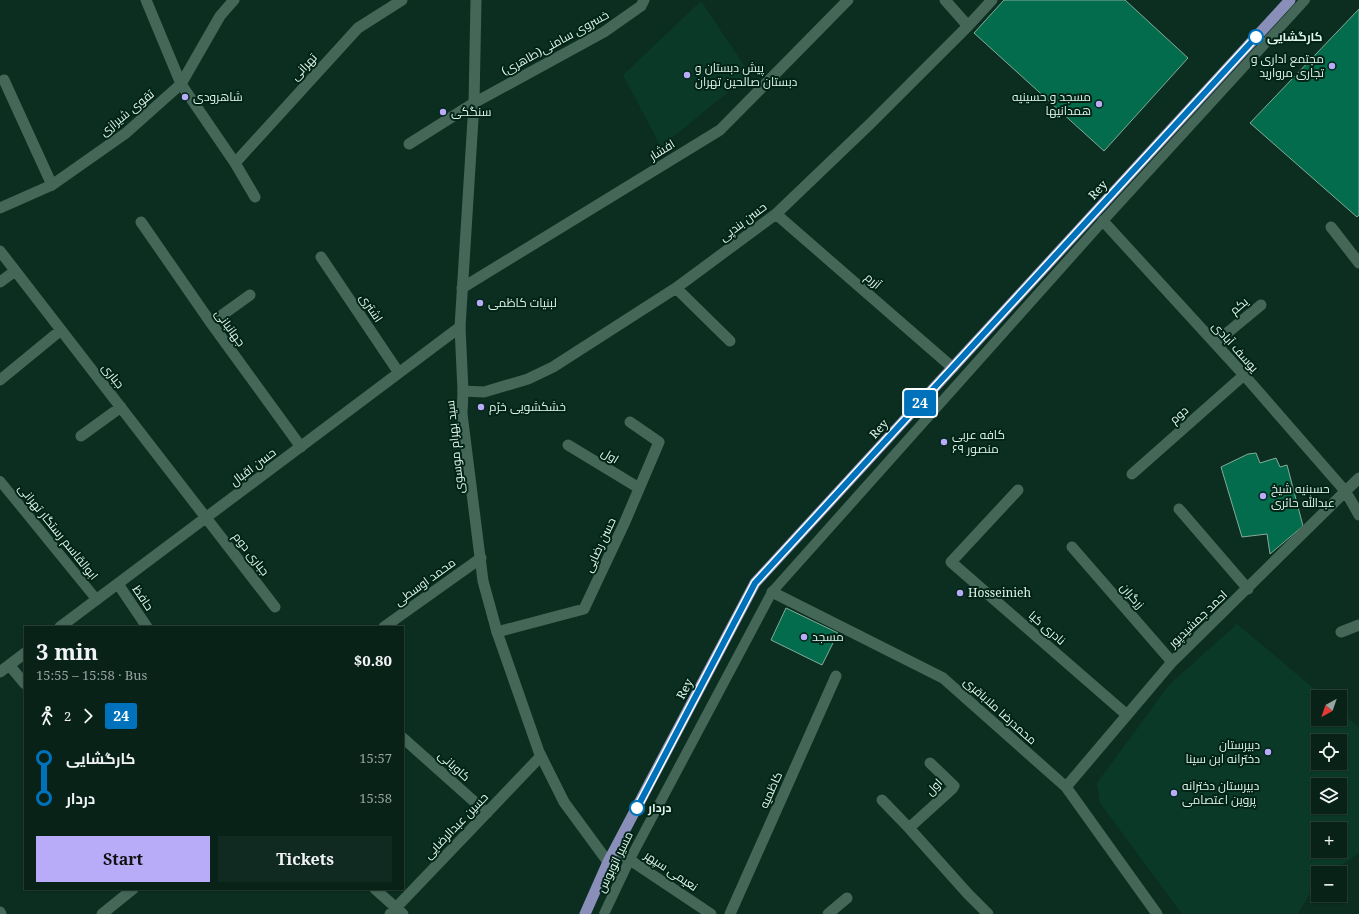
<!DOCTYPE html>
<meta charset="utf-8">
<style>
body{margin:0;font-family:"Noto Serif",Cairo,serif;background:#112a21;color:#f1f3f6;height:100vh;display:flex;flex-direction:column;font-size:15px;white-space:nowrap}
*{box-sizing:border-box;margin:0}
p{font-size:13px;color:#98a4a2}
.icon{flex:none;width:22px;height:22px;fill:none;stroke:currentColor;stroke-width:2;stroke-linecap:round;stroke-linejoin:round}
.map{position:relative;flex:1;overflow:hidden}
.side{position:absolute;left:24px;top:626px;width:380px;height:264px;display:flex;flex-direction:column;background:#082218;border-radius:0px;box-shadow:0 1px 3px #0004,0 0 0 1px #293f37}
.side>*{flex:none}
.badge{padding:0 8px;border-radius:3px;font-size:14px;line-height:26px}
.needle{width:26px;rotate:220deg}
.buttons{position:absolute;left:1311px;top:690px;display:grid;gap:8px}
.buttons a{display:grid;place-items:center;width:36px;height:36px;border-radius:0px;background:#082218;box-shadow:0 1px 3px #0004,0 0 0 1px #293f37;font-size:20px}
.map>.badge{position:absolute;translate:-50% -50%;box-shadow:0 0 0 2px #fff}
.legs{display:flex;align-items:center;gap:6px;height:44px;padding:0 12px;font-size:13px}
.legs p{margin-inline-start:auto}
.headline{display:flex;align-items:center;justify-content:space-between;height:68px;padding:0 12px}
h1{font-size:22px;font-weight:700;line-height:30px}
.button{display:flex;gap:8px;margin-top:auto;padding:8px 12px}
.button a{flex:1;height:46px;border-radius:0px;background:#b8abf7;color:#111;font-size:16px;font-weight:700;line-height:46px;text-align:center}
.button a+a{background:#112a21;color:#f1f3f6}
ul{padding:0 12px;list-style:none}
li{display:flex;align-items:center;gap:14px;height:40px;font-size:15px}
li i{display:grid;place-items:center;width:6px;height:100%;margin:0 5px;background:currentColor}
li i::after{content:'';width:10px;height:10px;margin:-5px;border:3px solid;border-radius:50%;background:#082218}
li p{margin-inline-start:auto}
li:first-child i{background:linear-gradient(#0000 50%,currentColor 0)}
li:last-child i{background:linear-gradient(currentColor 50%,#0000 0)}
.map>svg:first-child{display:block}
</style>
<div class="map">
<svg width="1359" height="914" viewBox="0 0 1359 914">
<rect width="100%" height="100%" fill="#0b2e20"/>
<!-- built -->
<path fill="#0a3928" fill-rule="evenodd" d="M701,1L750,74L661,147L623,75Z
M1237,624L1324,697H1318V719H1340V711L1359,727V853L1330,873H1318V881L1316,883L1298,914H1182L1100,803L1097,783L1169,685ZM1318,741H1340V763H1318ZM1318,785H1340V807H1318ZM1318,829H1340V851H1318Z"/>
<!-- building -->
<path fill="#026c4c" stroke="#86ab99" d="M1004,0H1125L1188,58L1104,151L974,33Z
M1359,9V215L1357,217L1250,123Z
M1256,453L1260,463L1276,458L1280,467L1287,465L1303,526L1270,554L1267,534L1242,537L1221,467L1248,454Z
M786,608L838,633L822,665L771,640Z"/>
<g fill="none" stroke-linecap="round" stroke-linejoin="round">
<!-- service -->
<path stroke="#446757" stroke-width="10" d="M0,481L97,600
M604,914L630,859L772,592L1103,221L1305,0"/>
<!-- minor -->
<path stroke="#446757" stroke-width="11" d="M146,0L181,84L235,163L255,197
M945,0L968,26
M4,80L52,185
M409,144L474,103L604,32L641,6L644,0
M235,163L358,28L402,0
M776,214L953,368
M1103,221L1244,375L1346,492L1359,515
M141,222L211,323L301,447
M1331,227L1359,263
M0,251L275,607
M321,257L399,373
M0,282L15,271
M462,288L720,130L848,0
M676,288L730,341
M211,323L250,295
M1215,343L1261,305
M0,380L61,330
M463,391L484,392L528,379L553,367L676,288L776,214L871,123L968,26L992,0
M81,436L121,407
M568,445L639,488
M1132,474L1244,375
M1018,490L951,562L1127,715
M1179,509L1248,589
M1072,547L1172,662
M118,584L147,627
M772,592L943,678L1066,787L1157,914
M60,627L460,327
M384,627L481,558
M497,632L584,609L624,524L659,442L630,422
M1341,632L1359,625
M9,665L25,684
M0,672L25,653
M403,738L487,813
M1066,787L1172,662L1359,478
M882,800L909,828L968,894L988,914
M909,828L952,789L954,786L930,763
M615,850L711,914
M375,889L403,914
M102,914L133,889
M390,914L541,756
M730,914L836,676
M828,914L847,898"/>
<!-- tertiary -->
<path stroke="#446757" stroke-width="11" d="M476,0L474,103L460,327L463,391L462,414L483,581L497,632L539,752L564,802L608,862
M0,208L52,185L126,133L181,84L220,16L234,0
M0,912L1,914"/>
<!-- primary -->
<path stroke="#8a8fb9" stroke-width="11" d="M585,914L608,862L755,583L1290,0"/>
</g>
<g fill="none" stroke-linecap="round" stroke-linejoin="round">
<defs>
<path id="line-1" d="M637,808L755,583L1256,37"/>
</defs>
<!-- line-1 casing -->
<use href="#line-1" stroke="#fff" stroke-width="9"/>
<!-- line-1 -->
<use href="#line-1" stroke="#0072bc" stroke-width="6"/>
</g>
<!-- markers -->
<g fill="#fff" stroke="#0072bc" stroke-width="2">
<circle cx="1256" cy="37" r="7"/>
<circle cx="637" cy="808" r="7"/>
</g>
<g fill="#b8abf7" stroke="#012417" stroke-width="1.5">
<circle cx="1332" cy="66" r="4"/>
<circle cx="687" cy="75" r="4"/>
<circle cx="185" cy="97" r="4"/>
<circle cx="1099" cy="104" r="4"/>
<circle cx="443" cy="112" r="4"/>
<circle cx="480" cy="303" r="4"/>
<circle cx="481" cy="407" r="4"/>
<circle cx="944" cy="442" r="4"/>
<circle cx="1263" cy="496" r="4"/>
<circle cx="960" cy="593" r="4"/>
<circle cx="804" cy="637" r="4"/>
<circle cx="1268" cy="752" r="4"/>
<circle cx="1174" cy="793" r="4"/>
</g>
<g text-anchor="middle" stroke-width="4" stroke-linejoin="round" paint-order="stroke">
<!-- stop labels -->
<g font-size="12" font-weight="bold" fill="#e2f5ec" stroke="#012417" text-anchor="start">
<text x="1267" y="41">کارگشایی</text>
<text x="648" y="812">دردار</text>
</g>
<!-- street labels -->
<g font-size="12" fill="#e2f5ec" stroke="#012417">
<text transform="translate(555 43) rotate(-29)" y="4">خسروی سامنی(طاهری)</text>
<text transform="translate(304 67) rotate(-47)" y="4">تهرانی</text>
<text transform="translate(127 113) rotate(-39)" y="4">تقوی شیرازی</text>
<text transform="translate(662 150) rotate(-32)" y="4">افشار</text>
<text transform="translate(1098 190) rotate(-47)" y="4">Rey</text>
<text transform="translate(743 222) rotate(-37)" y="4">حسن بندپی</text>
<text transform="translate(873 281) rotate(41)" y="4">آزرم</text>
<text transform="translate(1239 306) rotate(-40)" y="4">یکم</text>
<text transform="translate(371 308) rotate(56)" y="4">اشتری</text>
<text transform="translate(230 328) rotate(54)" y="4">جهانبانی</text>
<text transform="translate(1235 347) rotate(48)" y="4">یوسف آبادی</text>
<text transform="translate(113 376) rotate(52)" y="4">جباری</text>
<text transform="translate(1179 415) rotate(-41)" y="4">دوم</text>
<text transform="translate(879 429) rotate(-48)" y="4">Rey</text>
<text transform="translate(455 447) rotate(-96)" y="4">سید بهرام موسوی</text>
<text transform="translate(610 456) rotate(31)" y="4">اول</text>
<text transform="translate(253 467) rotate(-37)" y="4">حسن اقبال</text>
<text transform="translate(58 532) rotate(51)" y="4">ابوالقاسم رستگار تهرانی</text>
<text transform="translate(600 545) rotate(-65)" y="4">حسن رضایی</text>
<text transform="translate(251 554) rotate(52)" y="4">جباری دوم</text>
<text transform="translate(425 582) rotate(-36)" y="4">محمد اوسطی</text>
<text transform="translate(1132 596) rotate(49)" y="4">زرگران</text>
<text transform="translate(143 598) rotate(56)" y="4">حافظ</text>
<text transform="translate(1198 619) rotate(-44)" y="4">احمد جمشیدپور</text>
<text transform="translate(1047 628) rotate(41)" y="4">نادری کیا</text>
<text transform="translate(685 689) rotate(-62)" y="4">Rey</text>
<text transform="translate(1000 711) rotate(42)" y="4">محمدرضا ملاباقری</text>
<text transform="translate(454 766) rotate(42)" y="4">کاویانی</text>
<text transform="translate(934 787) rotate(-46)" y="4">اول</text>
<text transform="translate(771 790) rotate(-66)" y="4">کاظمیه</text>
<text transform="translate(456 826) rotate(-46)" y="4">حسین عبدالرضایی</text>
<text transform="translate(615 862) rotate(-64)" y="4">مسیر اتوبوس</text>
<text transform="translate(671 871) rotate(34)" y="4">نعیمی سپهر</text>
</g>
<!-- poi labels -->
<g font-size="12" fill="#e2f5ec" stroke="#012417" text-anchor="start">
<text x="1324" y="63" text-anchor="end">مجتمع اداری و<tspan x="1324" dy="14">تجاری مروارید</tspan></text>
<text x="695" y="72">پیش دبستان و<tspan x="695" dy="14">دبستان صالحین تهران</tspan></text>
<text x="193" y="101">شاهرودی</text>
<text x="1091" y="101" text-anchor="end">مسجد و حسینیه<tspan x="1091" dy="14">همدانیها</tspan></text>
<text x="451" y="116">سنگکی</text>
<text x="488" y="307">لبنیات کاظمی</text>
<text x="489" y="411">خشکشویی خرّم</text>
<text x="952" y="439">کافه عربی<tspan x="952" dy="14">منصور ۶۹</tspan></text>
<text x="1271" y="493">حسینیه شیخ<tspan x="1271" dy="14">عبدالله حائری</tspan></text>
<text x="968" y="597">Hosseinieh</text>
<text x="812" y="641">مسجد</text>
<text x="1260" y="749" text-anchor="end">دبیرستان<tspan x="1260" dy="14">دخترانه ابن سینا</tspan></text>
<text x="1182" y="790">دبیرستان دخترانه<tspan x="1182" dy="14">پروین اعتصامی</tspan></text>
</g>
</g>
</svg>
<div class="buttons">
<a><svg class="needle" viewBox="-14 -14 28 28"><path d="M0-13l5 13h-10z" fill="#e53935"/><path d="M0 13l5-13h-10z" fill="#98a4a2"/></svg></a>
<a><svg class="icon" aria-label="locate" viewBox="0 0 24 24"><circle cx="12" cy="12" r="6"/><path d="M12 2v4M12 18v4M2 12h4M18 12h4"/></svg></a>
<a><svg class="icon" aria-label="layers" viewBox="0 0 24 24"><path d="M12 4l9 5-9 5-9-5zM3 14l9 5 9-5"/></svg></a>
<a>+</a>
<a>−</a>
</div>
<b class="badge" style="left:920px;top:403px;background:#0072bc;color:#fff">24</b>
<section class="side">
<div class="headline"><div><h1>3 min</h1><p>15:55 – 15:58 · Bus</p></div><b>$0.80</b></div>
<div class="legs"><svg class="icon" aria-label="walk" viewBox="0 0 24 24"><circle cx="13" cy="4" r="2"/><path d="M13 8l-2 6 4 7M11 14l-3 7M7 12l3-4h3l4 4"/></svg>2<svg class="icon" aria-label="forward" viewBox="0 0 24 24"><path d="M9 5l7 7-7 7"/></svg><b class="badge" style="background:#0072bc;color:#fff">24</b></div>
<ul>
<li><i style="color:#0072bc"></i><b>کارگشایی</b><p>15:57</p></li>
<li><i style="color:#0072bc"></i><b>دردار</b><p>15:58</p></li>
</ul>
<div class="button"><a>Start</a><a>Tickets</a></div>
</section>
</div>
